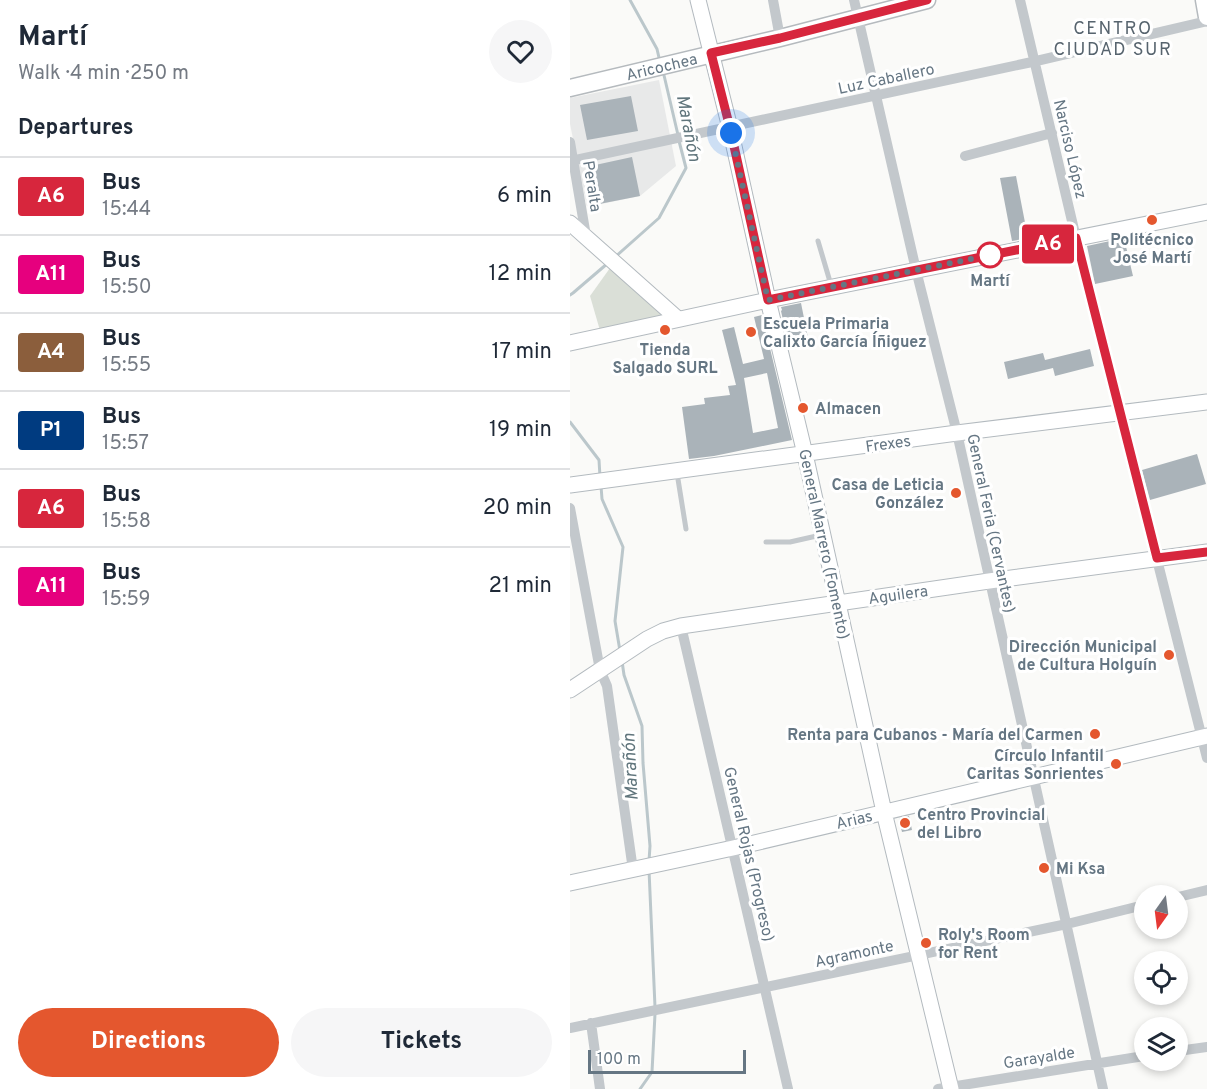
<!DOCTYPE html>
<meta charset="utf-8">
<style>
body{margin:0;font-family:Overpass,sans-serif;background:#f6f6f7;color:#1f2937;height:100vh;display:flex;flex-direction:column;font-size:22px;white-space:nowrap}
*{box-sizing:border-box;margin:0}
p{font-size:20px;color:#747a83}
.icon{flex:none;width:33px;height:33px;fill:none;stroke:currentColor;stroke-width:2;stroke-linecap:round;stroke-linejoin:round}
.map{position:relative;flex:1;overflow:hidden}
.panel{display:flex;flex-direction:column;background:#fff;width:570px}
.panel>*{flex:none}
.badge{padding:0 12px;border-radius:4px;font-size:21px;line-height:39px}
.needle{width:39px;rotate:194deg}
.fabs{position:absolute;left:564px;top:885px;display:grid;gap:12px}
.fabs a{display:grid;place-items:center;width:54px;height:54px;border-radius:50%;background:#fff;box-shadow:0 3px 9px #0003;font-size:30px}
.scale{position:absolute;left:18px;bottom:15px;width:158px;box-sizing:border-box;padding-left:6px;border:3px solid #657683;border-top:0;font-size:16px;line-height:21px;white-space:nowrap;color:#657683;-webkit-text-stroke:4px #fff;paint-order:stroke}
.you{position:absolute;width:30px;height:30px;margin:-15px;border:4px solid #fff;border-radius:50%;background:#1a73e8;box-shadow:0 0 0 9px #1a73e833}
.map>.badge{position:absolute;translate:-50% -50%;box-shadow:0 0 0 3px #fff}
h2{padding:0 18px;font-size:22px;line-height:54px}
.round{display:grid;place-items:center;flex:none;width:63px;height:63px;border-radius:32px;background:#f6f6f7}
.headline{display:flex;align-items:center;justify-content:space-between;height:102px;padding:0 18px}
h1{font-size:28px;font-weight:700;line-height:45px}
.action{display:flex;gap:12px;margin-top:auto;padding:12px 18px}
.action a{flex:1;height:69px;border-radius:36px;background:#e4572e;color:#fff;font-size:24px;font-weight:700;line-height:69px;text-align:center}
.action a+a{background:#f6f6f7;color:#1f2937}
ul{padding:0;list-style:none}
li{display:flex;align-items:center;gap:18px;height:78px;padding:0 18px;border-top:2px solid #e0e1e3}
li div{flex:1}
li b{display:block;font-size:22px}
li em{font-style:normal}
li .badge{min-width:66px;font-weight:700;text-align:center}
main{display:flex;flex:1;min-height:0}
.map>svg:first-child{display:block}
</style>
<main>
<section class="panel">
<div class="headline"><div><h1>Martí</h1><p>Walk · 4 min · 250 m</p></div><a class="round"><svg class="icon" aria-label="heart" viewBox="0 0 24 24"><path d="M12 20l-8-8c-3-5 5-10 8-4 3-6 11-1 8 4z"/></svg></a></div>
<h2>Departures</h2>
<ul>
<li><span class="badge" style="background:#d7263d;color:#fff">A6</span><div><b>Bus</b><p>15:44</p></div><em>6 min</em></li>
<li><span class="badge" style="background:#e6007e;color:#fff">A11</span><div><b>Bus</b><p>15:50</p></div><em>12 min</em></li>
<li><span class="badge" style="background:#8b5e3c;color:#fff">A4</span><div><b>Bus</b><p>15:55</p></div><em>17 min</em></li>
<li><span class="badge" style="background:#003b80;color:#fff">P1</span><div><b>Bus</b><p>15:57</p></div><em>19 min</em></li>
<li><span class="badge" style="background:#d7263d;color:#fff">A6</span><div><b>Bus</b><p>15:58</p></div><em>20 min</em></li>
<li><span class="badge" style="background:#e6007e;color:#fff">A11</span><div><b>Bus</b><p>15:59</p></div><em>21 min</em></li>
</ul>
<div class="action"><a>Directions</a><a>Tickets</a></div>
</section>
<div class="map">
<svg width="637" height="1089" viewBox="0 0 637 1089">
<rect width="100%" height="100%" fill="#fafaf8"/>
<!-- built -->
<path fill="#e8e9e9" d="M89,80L106,166L70,196L17,207L0,124V98Z"/>
<!-- green -->
<path fill="#dadfd7" d="M40,268L96,316L31,334L20,296Z"/>
<g fill="none" stroke-linecap="round" stroke-linejoin="round">
<!-- stream -->
<path stroke="#bbc7cb" stroke-width="3" d="M60,0L87,49L90,62
M93,71L108,135
M45,257L89,218L116,168L109,141
M0,295L3,293L38,263
M0,422L29,460L30,477
M31,486L32,499L53,547L45,621L50,651
M52,661L54,675L72,726L73,763L80,846L79,861
M79,870L85,1007
M70,1089L82,1072L85,1014"/>
</g>
<!-- building -->
<path fill="#aab3b9" fill-rule="evenodd" d="M61,96L68,131L17,140L10,105Z
M62,157L70,196L24,205L16,167Z
M446,176L458,238L442,241L430,178Z
M554,238L563,276L525,284L517,246Z
M231,303L239,343L219,347L211,311L212,310L211,307Z
M192,315L222,440L144,456L119,459L112,407L135,404L134,398L160,395L158,386L166,385L152,330L164,327L173,364L194,359L184,317ZM197,373L208,428L183,433L174,378Z
M520,349L524,366L485,376L483,368L438,379L434,362L473,353L475,360Z
M627,454L636,484L580,500L572,470Z
M339,816L342,830L332,832L329,819Z"/>
<g fill="none" stroke-linecap="round" stroke-linejoin="round">
<defs>
<path id="secondary" d="M128,0L160,128L198,300L235,454L314,812L381,1089
M0,223L108,319
M0,343L198,300L637,212
M0,485L387,433L637,402
M0,690L77,639L93,631L111,626L419,581L637,552
M0,883L163,848L637,736"/>
<g id="primary">
<path d="M634,0L637,17"/>
<path id="s1" d="M0,88L210,38L357,0"/>
</g>
</defs>
<!-- secondary casing -->
<use href="#secondary" stroke="#b3babf" stroke-width="17"/>
<!-- primary casing -->
<use href="#primary" stroke="#b5babe" stroke-width="19"/>
<!-- lane -->
<path stroke="#c3c8cc" stroke-width="5" d="M248,241L261,285
M107,473L116,529
M196,542H220L251,535"/>
<!-- street -->
<path stroke="#c3c8cc" stroke-width="10" d="M203,0L210,38
M284,0L346,270L387,433L533,1089
M450,0L506,238L637,758
M0,142L16,236
M395,156L482,133
M0,161L462,62L637,21
M0,508L30,670L37,686L63,870
M111,626L218,1089
M608,897L637,890
M21,1023L30,1089
M0,1028L497,924L574,905
M608,1051L637,1047
M368,1089L574,1056"/>
<!-- secondary -->
<use href="#secondary" stroke="#fff" stroke-width="15"/>
<!-- primary -->
<use href="#primary" stroke="#fff" stroke-width="16"/>
</g>
<g fill="none" stroke-linecap="round" stroke-linejoin="round">
<defs>
<path id="line" d="M357,0L210,38L141,53L160,128L198,300L506,238L587,558L637,552"/>
</defs>
<!-- line casing -->
<use href="#line" stroke="#fff" stroke-width="14"/>
<!-- line -->
<use href="#line" stroke="#d7263d" stroke-width="9"/>
<!-- walk -->
<path stroke="#657683" stroke-width="6" stroke-dasharray="0 10.8" d="M161,133L198,300L421,255H420"/>
</g>
<!-- markers -->
<g fill="#e4572e" stroke="#fff" stroke-width="2">
<circle cx="582" cy="220" r="6"/>
<circle cx="95" cy="330" r="6"/>
<circle cx="181" cy="332" r="6"/>
<circle cx="233" cy="408" r="6"/>
<circle cx="386" cy="493" r="6"/>
<circle cx="599" cy="655" r="6"/>
<circle cx="525" cy="734" r="6"/>
<circle cx="546" cy="764" r="6"/>
<circle cx="335" cy="823" r="6"/>
<circle cx="474" cy="868" r="6"/>
<circle cx="356" cy="943" r="6"/>
</g>
<circle fill="#fff" stroke="#d7263d" stroke-width="3" cx="420" cy="255" r="12"/>
<g text-anchor="middle" stroke-width="6" stroke-linejoin="round" paint-order="stroke">
<!-- street labels -->
<g font-size="16" fill="#657683" stroke="#fff">
<text dy="6" stroke="none"><textPath href="#s1" startOffset="94">Aricochea</textPath></text>
<text transform="translate(316 78) rotate(-12)" y="6">Luz Caballero</text>
<text transform="translate(501 149) rotate(77)" y="6">Narciso López</text>
<text transform="translate(23 186) rotate(81)" y="6">Peralta</text>
<text transform="translate(318 443) rotate(-8)" y="6">Frexes</text>
<text transform="translate(422 523) rotate(78)" y="6">General Feria (Cervantes)</text>
<text transform="translate(255 544) rotate(78)" y="6">General Marrero (Fomento)</text>
<text transform="translate(328 594) rotate(-8)" y="6">Aguilera</text>
<text transform="translate(284 819) rotate(-13)" y="6">Arias</text>
<text transform="translate(180 854) rotate(77)" y="6">General Rojas (Progreso)</text>
<text transform="translate(284 953) rotate(-12)" y="6">Agramonte</text>
<text transform="translate(469 1057) rotate(-9)" y="6">Garayalde</text>
</g>
<!-- poi labels -->
<g font-size="16" font-weight="bold" fill="#657683" stroke="#fff" text-anchor="start">
<text x="582" y="245" text-anchor="middle">Politécnico<tspan x="582" dy="18">José Martí</tspan></text>
<text x="193" y="329">Escuela Primaria<tspan x="193" dy="18">Calixto García Íñiguez</tspan></text>
<text x="95" y="355" text-anchor="middle">Tienda<tspan x="95" dy="18">Salgado SURL</tspan></text>
<text x="245" y="414">Almacen</text>
<text x="374" y="490" text-anchor="end">Casa de Leticia<tspan x="374" dy="18">González</tspan></text>
<text x="587" y="652" text-anchor="end">Dirección Municipal<tspan x="587" dy="18">de Cultura Holguín</tspan></text>
<text x="513" y="740" text-anchor="end">Renta para Cubanos - María del Carmen</text>
<text x="534" y="761" text-anchor="end">Círculo Infantil<tspan x="534" dy="18">Caritas Sonrientes</tspan></text>
<text x="347" y="820">Centro Provincial<tspan x="347" dy="18">del Libro</tspan></text>
<text x="486" y="874">Mi Ksa</text>
<text x="368" y="940">Roly's Room<tspan x="368" dy="18">for Rent</tspan></text>
</g>
<!-- stop labels -->
<g font-size="16" font-weight="bold" fill="#657683" stroke="#fff">
<text x="420" y="286">Martí</text>
</g>
<!-- neighbourhood labels -->
<g font-size="18" letter-spacing="1.5" fill="#57646e" stroke="#fff">
<text x="543" y="34">CENTRO<tspan x="543" dy="21">CIUDAD SUR</tspan></text>
</g>
<!-- water labels -->
<g font-size="18" font-style="italic" fill="#60757c" stroke="#fff">
<text transform="translate(119 128) rotate(79)" y="6">Marañón</text>
<text transform="translate(60 767) rotate(-93)" y="6">Marañón</text>
</g>
</g>
</svg>
<div class="fabs">
<a><svg class="needle" viewBox="-14 -14 28 28"><path d="M0-13l5 13h-10z" fill="#e53935"/><path d="M0 13l5-13h-10z" fill="#747a83"/></svg></a>
<a><svg class="icon" aria-label="locate" viewBox="0 0 24 24"><circle cx="12" cy="12" r="6"/><path d="M12 2v4M12 18v4M2 12h4M18 12h4"/></svg></a>
<a><svg class="icon" aria-label="layers" viewBox="0 0 24 24"><path d="M12 4l9 5-9 5-9-5zM3 14l9 5 9-5"/></svg></a>
</div>
<div class="scale">100 m</div>
<div class="you" style="left:161px;top:133px"></div>
<b class="badge" style="left:478px;top:244px;background:#d7263d;color:#fff">A6</b>
</div>
</main>
